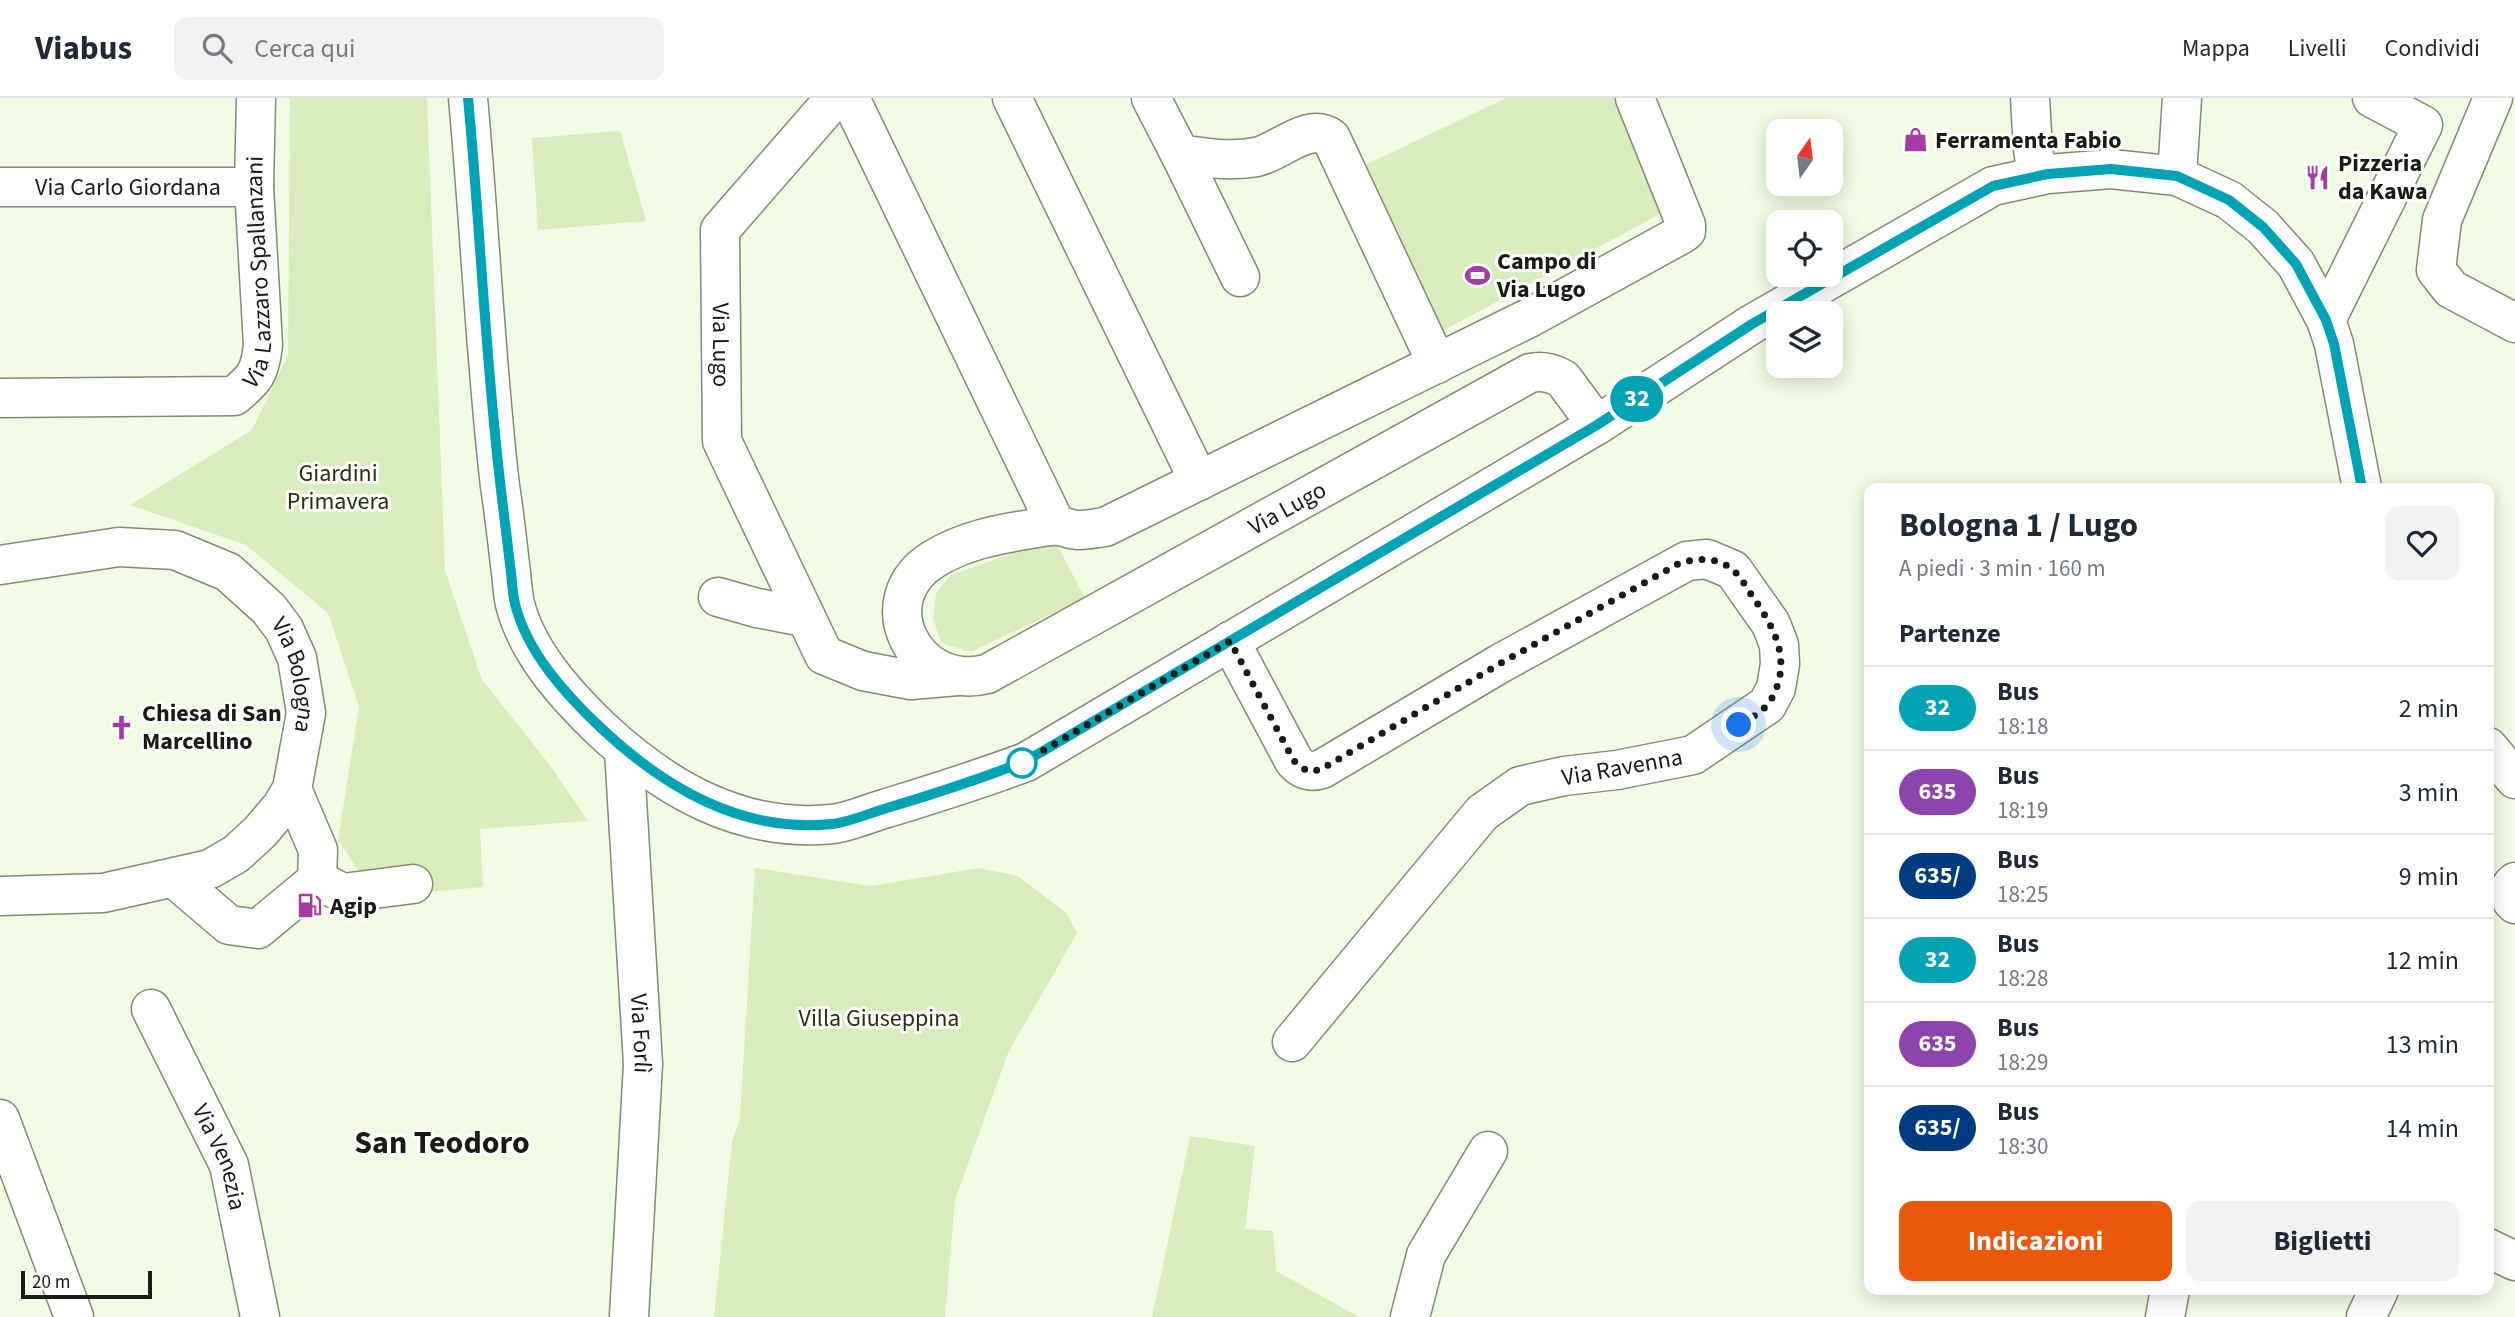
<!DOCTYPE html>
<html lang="it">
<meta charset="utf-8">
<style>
body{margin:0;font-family:"Source Sans 3",sans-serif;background:#f2f2f3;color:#1f2937;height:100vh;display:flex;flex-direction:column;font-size:26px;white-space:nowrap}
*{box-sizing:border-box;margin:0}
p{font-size:23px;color:#747a83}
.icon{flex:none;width:38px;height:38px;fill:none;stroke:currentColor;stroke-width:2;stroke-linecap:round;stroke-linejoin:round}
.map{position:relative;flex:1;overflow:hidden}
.sheet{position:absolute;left:1864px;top:385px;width:630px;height:812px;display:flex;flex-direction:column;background:#fff;border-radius:14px;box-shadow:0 4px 18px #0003}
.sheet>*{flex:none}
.badge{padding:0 14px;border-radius:23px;font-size:24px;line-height:46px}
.needle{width:46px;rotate:14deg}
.fabs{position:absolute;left:1766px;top:21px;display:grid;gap:14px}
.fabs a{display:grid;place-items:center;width:77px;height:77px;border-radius:14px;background:#fff;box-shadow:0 4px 18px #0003;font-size:35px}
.scale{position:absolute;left:21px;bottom:18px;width:131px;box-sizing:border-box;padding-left:7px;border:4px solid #191c14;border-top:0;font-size:19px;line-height:24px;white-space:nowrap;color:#191c14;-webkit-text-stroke:5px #fff;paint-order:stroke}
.you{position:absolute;width:35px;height:35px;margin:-18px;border:5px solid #fff;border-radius:50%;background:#1a73e8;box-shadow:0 0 0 10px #1a73e833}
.map>.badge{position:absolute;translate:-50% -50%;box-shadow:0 0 0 4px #fff}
h2{padding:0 35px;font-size:26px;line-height:63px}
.round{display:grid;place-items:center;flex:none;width:74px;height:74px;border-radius:14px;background:#f2f2f3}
.overview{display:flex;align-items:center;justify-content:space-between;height:119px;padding:0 35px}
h1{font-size:33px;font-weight:700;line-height:52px}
.cta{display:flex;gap:14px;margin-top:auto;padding:14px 35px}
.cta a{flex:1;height:80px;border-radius:14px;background:#ea580c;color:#fff;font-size:28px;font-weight:700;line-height:80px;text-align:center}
.cta a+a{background:#f2f2f3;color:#1f2937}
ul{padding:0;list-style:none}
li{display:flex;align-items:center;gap:21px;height:84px;padding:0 35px;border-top:2px solid #e0e1e3}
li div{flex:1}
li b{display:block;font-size:26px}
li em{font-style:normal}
li .badge{min-width:77px;font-weight:700;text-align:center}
header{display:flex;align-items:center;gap:42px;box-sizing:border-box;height:98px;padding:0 35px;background:#fff;border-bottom:2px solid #e0e1e3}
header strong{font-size:33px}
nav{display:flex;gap:38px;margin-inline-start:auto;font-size:24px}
.search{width:490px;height:63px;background:#f2f2f3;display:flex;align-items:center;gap:18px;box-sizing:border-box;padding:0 24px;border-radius:14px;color:#747a83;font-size:26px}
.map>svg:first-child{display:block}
</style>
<header>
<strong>Viabus</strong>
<div class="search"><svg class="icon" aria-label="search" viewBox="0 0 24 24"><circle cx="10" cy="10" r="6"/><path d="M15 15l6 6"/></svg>Cerca qui</div>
<nav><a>Mappa</a><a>Livelli</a><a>Condividi</a></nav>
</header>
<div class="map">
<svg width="2515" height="1219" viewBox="0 0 2515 1219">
<rect width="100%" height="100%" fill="#f2fce4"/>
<!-- green -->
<path fill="#d9ecbd" d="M290,0H427L445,472L482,582L549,666L588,723L480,731L483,789L427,794L364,781L338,742L359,609L328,515L246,447L130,407L252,332L288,257Z
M1506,0H1614L1660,116L1435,237L1357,71Z
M620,33L646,123L538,132L532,40Z
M1054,441L1085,500L971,554L941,545L933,521L936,495L951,477Z
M755,770L870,788L979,770L1018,778L1066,815L1077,835L1008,955L955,1102L945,1219H714L732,1044L740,1020Z
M1190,1038L1255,1048L1245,1131L1273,1133L1276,1173L1359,1219H1152Z"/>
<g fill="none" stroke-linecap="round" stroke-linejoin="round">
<defs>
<g id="minor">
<path d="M468,0C480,129 485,259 500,388C504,414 507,440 510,467C512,479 512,493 515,506C527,554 565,596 600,630C665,691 741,735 832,726C850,724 869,715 887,710C933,696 980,681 1026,664L1597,327L1752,226L1993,88L2048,76L2111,71L2177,78L2229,102L2263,129L2296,166L2326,222L2334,246L2362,390"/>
<path id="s1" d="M835,0L720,132L722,343L824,557L863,573L911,582L957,578"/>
<path d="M850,0L1056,427"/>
<path d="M1012,0L1199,383"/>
<path d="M1151,0L1180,56C1205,60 1230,64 1256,59C1279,55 1308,23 1331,40L1437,266"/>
<path d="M2030,0L2033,51L2037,78"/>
<path d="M2493,0L2442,122L2436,172L2451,191L2515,225"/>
<path d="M1180,56L1240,179"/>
<path d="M2177,78L2182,0"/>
<path id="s2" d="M0,89H254"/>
<path d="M2326,222L2423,27L2372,0"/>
<path id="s3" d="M0,300L234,298C255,281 260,275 263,247L254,89L256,0"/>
<path d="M1597,327L1563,281C1553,275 1543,272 1530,275L987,576C914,594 868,501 934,461C963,443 998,436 1031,431C1039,430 1049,427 1057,428C1064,428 1071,432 1078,432C1087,432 1096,430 1105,429L1529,220L1682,136L1686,133V127L1635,0"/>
<path id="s4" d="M0,467L119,449L175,452L228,474L269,511L284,531L297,560L306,615L292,691L282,708L260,734L236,756L210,771L103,795L0,798"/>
<path d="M718,499L757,510L804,519"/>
<path d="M1230,543L1294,663C1302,672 1310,675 1322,671L1501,565L1687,463L1707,461L1733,472L1771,526L1779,547L1780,566L1776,590L1767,607L1693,657L1617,672L1564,678L1520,688L1482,715L1292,944"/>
<path d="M2488,649L2515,681"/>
<path id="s5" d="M624,652L643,966L629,1219"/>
<path d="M175,781L229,827L258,831L317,782L318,752L292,691"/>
<path d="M317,782L343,795L413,786"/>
<path d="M2515,784L2512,787V803L2515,806"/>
<path id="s6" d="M151,911L229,1067L260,1219"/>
<path d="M0,1021L74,1219"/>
<path d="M2488,1150L2515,1163"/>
<path d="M1410,1219L1426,1157L1488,1053"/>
<path d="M2165,1219L2170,1192"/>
<path d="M2366,1219L2379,1192"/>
</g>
</defs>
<!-- minor casing -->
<use href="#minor" stroke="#828b75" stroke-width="41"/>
<!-- minor -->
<use href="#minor" stroke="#fff" stroke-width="38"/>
</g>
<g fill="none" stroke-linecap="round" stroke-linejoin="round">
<defs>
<path id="line" d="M468,0C480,127 485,255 500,383C503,411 507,439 510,467C512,479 512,493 515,506C527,554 565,596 601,630C665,690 741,735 832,726C850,724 870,715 887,710C934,696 980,681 1026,663L1597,327L1752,226L1993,88L2048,76L2111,71L2177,78L2229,102L2263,129L2296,166L2326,222L2334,246L2362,390"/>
</defs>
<!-- line casing -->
<use href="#line" stroke="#fff" stroke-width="16"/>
<!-- line -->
<use href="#line" stroke="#00a3b4" stroke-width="10"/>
<!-- walk -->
<path stroke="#191c14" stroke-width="7" stroke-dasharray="0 12.6" d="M1022,665L1230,543L1294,663L1307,673L1320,672L1501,565L1678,466C1696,459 1720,459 1734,473C1742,480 1747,491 1753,499C1775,531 1792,562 1772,600C1765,613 1752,619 1739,627"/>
</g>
<!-- icons -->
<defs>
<symbol id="shop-bare" viewBox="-9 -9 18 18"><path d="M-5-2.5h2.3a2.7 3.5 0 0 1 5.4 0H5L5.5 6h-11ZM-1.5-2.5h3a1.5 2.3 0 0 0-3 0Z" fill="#a33da1" stroke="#fff" stroke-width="2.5" paint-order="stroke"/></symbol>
<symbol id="restaurant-bare" viewBox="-9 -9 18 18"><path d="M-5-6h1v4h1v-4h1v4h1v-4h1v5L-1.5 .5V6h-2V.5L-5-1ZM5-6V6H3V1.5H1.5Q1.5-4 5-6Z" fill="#a33da1" stroke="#fff" stroke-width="2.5" paint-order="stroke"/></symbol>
<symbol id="stadium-bare" viewBox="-9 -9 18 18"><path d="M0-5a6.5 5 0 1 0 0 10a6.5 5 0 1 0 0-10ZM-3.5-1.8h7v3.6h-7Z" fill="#a33da1" stroke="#fff" stroke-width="2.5" paint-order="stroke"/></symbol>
<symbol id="church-bare" viewBox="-9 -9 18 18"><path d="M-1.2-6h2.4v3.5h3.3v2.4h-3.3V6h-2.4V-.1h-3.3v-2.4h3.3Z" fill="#a33da1" stroke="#fff" stroke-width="2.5" paint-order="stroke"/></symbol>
<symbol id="fuel-bare" viewBox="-9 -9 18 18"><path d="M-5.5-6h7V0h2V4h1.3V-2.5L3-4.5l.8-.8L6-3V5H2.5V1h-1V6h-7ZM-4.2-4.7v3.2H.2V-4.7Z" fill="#a33da1" stroke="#fff" stroke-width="2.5" paint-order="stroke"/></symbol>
</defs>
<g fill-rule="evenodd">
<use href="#shop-bare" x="1898" y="24" width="35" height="35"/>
<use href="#restaurant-bare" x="2300" y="62" width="35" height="35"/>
<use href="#stadium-bare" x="1460" y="160" width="35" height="35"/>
<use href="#church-bare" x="104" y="612" width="35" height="35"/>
<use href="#fuel-bare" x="292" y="790" width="35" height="35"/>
</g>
<!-- markers -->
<circle fill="#fff" stroke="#00a3b4" stroke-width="3.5" cx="1022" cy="665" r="14"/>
<g text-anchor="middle" stroke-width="6" stroke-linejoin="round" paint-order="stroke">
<!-- poi labels -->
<g font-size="24" font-weight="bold" fill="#191c14" stroke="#fff" text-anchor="start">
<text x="1935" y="50">Ferramenta Fabio</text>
<text x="2338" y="73">Pizzeria<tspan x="2338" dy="28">da Kawa</tspan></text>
<text x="1497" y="171">Campo di<tspan x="1497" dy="28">Via Lugo</tspan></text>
<text x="142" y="623">Chiesa di San<tspan x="142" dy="28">Marcellino</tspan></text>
<text x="330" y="816">Agip</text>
</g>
<!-- street labels -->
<g font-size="24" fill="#191c14" stroke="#fff">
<text dy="8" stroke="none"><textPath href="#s2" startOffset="128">Via Carlo Giordana</textPath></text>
<text dy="8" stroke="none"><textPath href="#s3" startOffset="368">Via Lazzaro Spallanzani</textPath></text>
<text dy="8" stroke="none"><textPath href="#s1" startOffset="290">Via Lugo</textPath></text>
<text transform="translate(1287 410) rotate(-29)" y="8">Via Lugo</text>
<text dy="8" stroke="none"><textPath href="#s4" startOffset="362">Via Bologna</textPath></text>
<text transform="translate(1622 669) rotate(-10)" y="8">Via Ravenna</text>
<text dy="8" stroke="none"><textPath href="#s5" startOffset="284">Via Forlì</textPath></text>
<text dy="8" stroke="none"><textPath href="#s6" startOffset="164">Via Venezia</textPath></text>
</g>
<!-- park labels -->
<g font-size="24" fill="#26320b" stroke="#fff">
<text x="338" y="383">Giardini<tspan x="338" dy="28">Primavera</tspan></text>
<text x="879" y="928">Villa Giuseppina</text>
</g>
<!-- district labels -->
<g font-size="32" font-weight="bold" fill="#191c14" stroke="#fff">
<text x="442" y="1055">San Teodoro</text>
</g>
</g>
</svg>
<div class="fabs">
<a><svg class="needle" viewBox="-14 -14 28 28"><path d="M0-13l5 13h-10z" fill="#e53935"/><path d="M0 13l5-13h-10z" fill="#747a83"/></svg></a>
<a><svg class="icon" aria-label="locate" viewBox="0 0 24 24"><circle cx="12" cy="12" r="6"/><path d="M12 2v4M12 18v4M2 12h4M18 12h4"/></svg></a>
<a><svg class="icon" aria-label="layers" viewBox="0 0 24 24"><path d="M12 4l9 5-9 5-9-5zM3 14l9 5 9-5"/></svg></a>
</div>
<div class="scale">20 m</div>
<div class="you" style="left:1739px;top:627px"></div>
<b class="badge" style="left:1637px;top:301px;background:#00a3b4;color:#fff">32</b>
<section class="sheet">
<div class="overview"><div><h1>Bologna 1 / Lugo</h1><p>A piedi · 3 min · 160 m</p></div><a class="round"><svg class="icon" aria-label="heart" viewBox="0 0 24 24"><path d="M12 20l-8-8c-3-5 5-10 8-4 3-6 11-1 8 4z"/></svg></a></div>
<h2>Partenze</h2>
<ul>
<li><span class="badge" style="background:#00a3b4;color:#fff">32</span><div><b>Bus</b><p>18:18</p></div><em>2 min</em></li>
<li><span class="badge" style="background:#8e44ad;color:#fff">635</span><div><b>Bus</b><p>18:19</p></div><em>3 min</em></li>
<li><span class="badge" style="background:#003b80;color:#fff">635/</span><div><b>Bus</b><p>18:25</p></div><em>9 min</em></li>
<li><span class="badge" style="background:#00a3b4;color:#fff">32</span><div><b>Bus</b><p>18:28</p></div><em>12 min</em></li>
<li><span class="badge" style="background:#8e44ad;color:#fff">635</span><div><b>Bus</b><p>18:29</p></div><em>13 min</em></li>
<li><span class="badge" style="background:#003b80;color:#fff">635/</span><div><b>Bus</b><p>18:30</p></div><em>14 min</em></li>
</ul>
<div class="cta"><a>Indicazioni</a><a>Biglietti</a></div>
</section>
</div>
